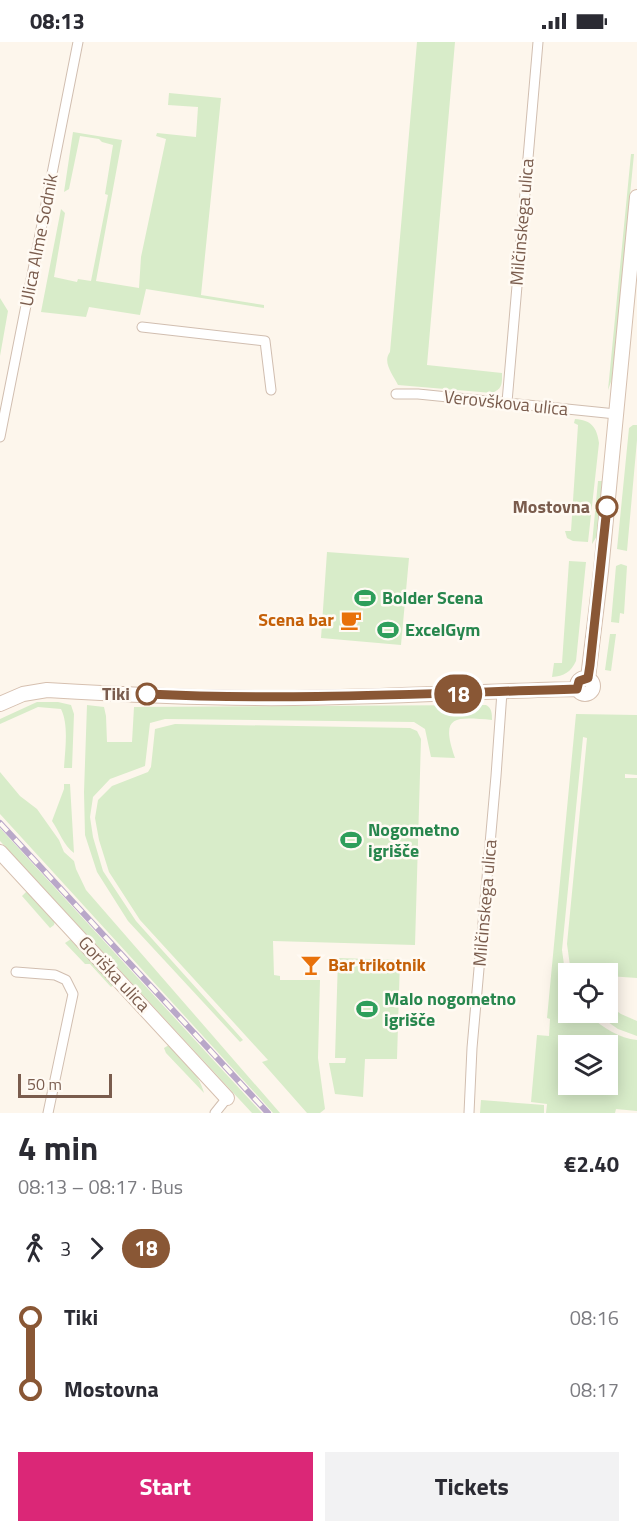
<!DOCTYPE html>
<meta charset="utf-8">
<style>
body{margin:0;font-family:"Titillium Web",sans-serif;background:#f2f2f3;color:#2b2b33;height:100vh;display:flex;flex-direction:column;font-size:22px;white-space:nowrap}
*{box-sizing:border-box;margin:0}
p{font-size:20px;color:#7c7c81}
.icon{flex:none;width:33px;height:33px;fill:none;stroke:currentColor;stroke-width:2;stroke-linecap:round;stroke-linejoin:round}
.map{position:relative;height:1071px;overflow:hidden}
.side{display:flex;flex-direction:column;background:#fff;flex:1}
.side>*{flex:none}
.badge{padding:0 12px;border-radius:20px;font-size:21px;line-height:39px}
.tools{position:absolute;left:558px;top:921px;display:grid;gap:12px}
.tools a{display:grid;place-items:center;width:60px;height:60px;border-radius:0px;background:#fff;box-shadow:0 3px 15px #0003;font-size:30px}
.scale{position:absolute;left:18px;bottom:15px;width:94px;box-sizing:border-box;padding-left:6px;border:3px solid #7a5c4d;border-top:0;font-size:16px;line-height:21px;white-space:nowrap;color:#7a5c4d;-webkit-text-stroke:4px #fffaf3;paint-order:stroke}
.map>.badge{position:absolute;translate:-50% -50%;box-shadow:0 0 0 3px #fff}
.legs{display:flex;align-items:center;gap:9px;height:66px;padding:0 18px;font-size:20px}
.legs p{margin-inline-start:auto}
.headline{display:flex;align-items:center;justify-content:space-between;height:102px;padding:0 18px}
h1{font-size:33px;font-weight:700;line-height:45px}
.cta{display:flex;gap:12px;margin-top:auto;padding:12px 18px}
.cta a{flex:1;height:69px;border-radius:0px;background:#db2777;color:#fff;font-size:24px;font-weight:700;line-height:69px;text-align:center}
.cta a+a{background:#f2f2f3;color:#2b2b33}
ul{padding:0 18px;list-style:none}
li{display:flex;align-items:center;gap:21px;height:72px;font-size:22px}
li i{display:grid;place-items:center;width:9px;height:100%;margin:0 8px;background:currentColor}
li i::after{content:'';width:15px;height:15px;margin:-8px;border:4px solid;border-radius:50%;background:#fff}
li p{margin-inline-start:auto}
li:first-child i{background:linear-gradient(#0000 50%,currentColor 0)}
li:last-child i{background:linear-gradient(currentColor 50%,#0000 0)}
.status{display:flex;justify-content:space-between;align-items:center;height:42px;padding:0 30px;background:#fff;direction:ltr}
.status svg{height:16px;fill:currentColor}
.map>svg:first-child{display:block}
</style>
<div class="status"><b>08:13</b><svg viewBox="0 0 49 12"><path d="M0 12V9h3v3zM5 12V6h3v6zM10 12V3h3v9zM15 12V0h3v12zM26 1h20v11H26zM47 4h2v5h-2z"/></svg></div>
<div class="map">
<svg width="637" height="1071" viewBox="0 0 637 1071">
<rect width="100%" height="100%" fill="#fdf6ec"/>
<!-- green -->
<path fill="#d8ecc9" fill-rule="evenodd" d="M417,0H455L427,323L502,331C502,341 503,347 492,351L398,343C393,333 382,320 390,310Z
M169,51L221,56L201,253L264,263V266L146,247L140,273L89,265L86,275L41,270L61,167L65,171L54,235L77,240L78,237L91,239L108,153L105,152L113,103L102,100L99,97L80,94L69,147L64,150L73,90L122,98L96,239L139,246L141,215L166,97L156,94L157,91L196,95L198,65L168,63Z
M631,112H634L612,337L608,348Z
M0,256L8,269L0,314Z
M575,377C591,378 597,385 599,401L588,500L573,499L567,496L565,489H571L578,383L574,381Z
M633,383H637V398L627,509L617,507L629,386Z
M598,439H602L597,494L592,502Z
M327,510L409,516L401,603L321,596Z
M569,519L586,520L576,619C571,630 564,634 552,635L554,621H562Z
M621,522L627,524L624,572L620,571L619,581L611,580L616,524Z
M610,592H616L611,629L605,628Z
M37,660H58L71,663L74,672L72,726H64C65,708 69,683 61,667L38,665L0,682V677Z
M87,663L104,665L106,674L107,700H132L134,665L486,663C492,666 492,672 492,678C454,675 440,673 455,716L431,715L425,687L414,680L165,677L150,681L145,724L110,737L93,755L90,775L93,795L103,829L136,879L243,998L240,1000L128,879L97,830L85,793L84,750Z
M576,672L637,673V733L625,732V736H637V936L608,934V932L571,931L567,902L587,696L583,695L562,908L565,930L568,941V970L587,971C600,984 618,996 637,998V1069L616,1067L615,1071H546L547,1062L531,1060L537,993L549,994L550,977L547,976ZM568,1004H608V1042H568Z
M175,682L410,686L417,689L421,697L415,903L273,899L274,933L280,934V938H320L318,1016L325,1067L320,1071H307L262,1020L268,1018L140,878L109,830L99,798L95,776L98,758L112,744L148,730L151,725L155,687Z
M0,730L20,754L37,767L59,798L64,810L74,819L76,827L86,848L280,1071H273L266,1063L0,772Z
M64,742H70L74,811C64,804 59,789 52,779L64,747Z
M0,786L262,1071H252L0,799Z
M27,849L55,878L54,883L50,886L22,854Z
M71,897L114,943L111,945L90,922H85L65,901Z
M338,916L400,918L397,1017H365L363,1055L335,1052L329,1021H345L346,1016H335Z
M608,963L621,972L637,979V994L618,987L595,971L608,970Z
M169,1003C182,1017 199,1031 204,1051L166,1011L164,1006Z
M481,1058L544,1063V1071H480Z"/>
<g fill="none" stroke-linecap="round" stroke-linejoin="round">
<defs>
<path id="street" d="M142,285L265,299L271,348
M396,352H418L616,372
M507,360L538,0
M0,395L78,0
M16,930L55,933L66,938L73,952L48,1071
M215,1071L227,1056
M469,1071L472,1006L496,734L502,650"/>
<path id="secondary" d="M577 644a8 8 0 1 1 16 0a8 8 0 1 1-16 0Z
M588,636L601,529L637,155
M0,662L23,652L47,648C129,653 212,657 294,656C388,655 483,649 577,647
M0,810L227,1056"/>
</defs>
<!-- street casing -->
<use href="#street" stroke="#d1beb0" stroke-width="11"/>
<!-- secondary casing -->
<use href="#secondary" stroke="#d6c0b0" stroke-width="16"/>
<!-- street -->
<use href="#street" stroke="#fff" stroke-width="9"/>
<!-- secondary -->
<use href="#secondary" stroke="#fff" stroke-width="14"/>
<defs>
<path id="rail" d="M0,781L268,1071"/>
</defs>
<!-- rail casing -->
<use href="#rail" stroke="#b9a8c9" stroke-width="6"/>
<!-- rail -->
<use href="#rail" stroke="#fffaf3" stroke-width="4" stroke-dasharray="11" stroke-linecap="butt"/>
</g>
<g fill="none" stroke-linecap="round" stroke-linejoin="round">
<defs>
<path id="line-1" d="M147,652C291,659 434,651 577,647L579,639L588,636L590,623L607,465"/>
</defs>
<!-- line-1 casing -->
<use href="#line-1" stroke="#fff" stroke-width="14"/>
<!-- line-1 -->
<use href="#line-1" stroke="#895735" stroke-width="9"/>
</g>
<!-- icons -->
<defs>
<symbol id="stadium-bare" viewBox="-9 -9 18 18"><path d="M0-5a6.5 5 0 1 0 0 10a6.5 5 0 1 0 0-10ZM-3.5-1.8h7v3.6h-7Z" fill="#2e9e5b" stroke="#fffaf3" stroke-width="2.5" paint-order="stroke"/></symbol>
<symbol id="cafe-bare" viewBox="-9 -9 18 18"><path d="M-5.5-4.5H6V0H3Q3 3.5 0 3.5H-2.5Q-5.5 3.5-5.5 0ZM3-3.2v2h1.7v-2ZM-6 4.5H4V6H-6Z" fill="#e8710a" stroke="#fffaf3" stroke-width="2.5" paint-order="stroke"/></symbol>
<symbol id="bar-bare" viewBox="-9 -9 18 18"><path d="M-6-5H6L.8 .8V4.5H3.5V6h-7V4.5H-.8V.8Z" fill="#e8710a" stroke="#fffaf3" stroke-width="2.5" paint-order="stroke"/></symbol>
</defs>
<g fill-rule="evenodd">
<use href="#stadium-bare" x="350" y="541" width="30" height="30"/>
<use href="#cafe-bare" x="336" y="563" width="30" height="30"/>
<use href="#stadium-bare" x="373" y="573" width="30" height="30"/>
<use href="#stadium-bare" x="336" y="783" width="30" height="30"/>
<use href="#bar-bare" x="296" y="908" width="30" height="30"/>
<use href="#stadium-bare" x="352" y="952" width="30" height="30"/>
</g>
<!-- markers -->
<g fill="#fff" stroke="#895735" stroke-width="3">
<circle cx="607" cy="465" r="10"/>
<circle cx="147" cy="652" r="10"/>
</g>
<g text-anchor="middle" stroke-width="5" stroke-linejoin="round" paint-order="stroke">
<!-- street labels -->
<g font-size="18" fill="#7a5c4d" stroke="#fffaf3">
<text transform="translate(522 180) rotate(-85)" y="6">Milčinskega ulica</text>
<text transform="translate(39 198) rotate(-79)" y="6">Ulica Alme Sodnik</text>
<text transform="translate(506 361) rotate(6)" y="6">Verovškova ulica</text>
<text transform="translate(485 861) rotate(-85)" y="6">Milčinskega ulica</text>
<text transform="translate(114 932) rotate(47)" y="6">Goriška ulica</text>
</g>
<!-- stop labels -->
<g font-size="18" font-weight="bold" fill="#7a5c4d" stroke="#fffaf3" text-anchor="end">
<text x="590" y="471">Mostovna</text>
<text x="130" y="658">Tiki</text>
</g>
<!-- leisure labels -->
<g font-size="18" font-weight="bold" fill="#27864d" stroke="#fffaf3" text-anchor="start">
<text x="382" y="562">Bolder Scena</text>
<text x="405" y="594">ExcelGym</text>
<text x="368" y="794">Nogometno<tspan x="368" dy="21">igrišče</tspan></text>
<text x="384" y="963">Malo nogometno<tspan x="384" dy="21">igrišče</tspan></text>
</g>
<!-- food labels -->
<g font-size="18" font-weight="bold" fill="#c56008" stroke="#fffaf3" text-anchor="end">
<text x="334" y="584">Scena bar</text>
<text x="328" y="929" text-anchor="start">Bar trikotnik</text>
</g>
</g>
</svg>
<div class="tools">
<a><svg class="icon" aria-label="locate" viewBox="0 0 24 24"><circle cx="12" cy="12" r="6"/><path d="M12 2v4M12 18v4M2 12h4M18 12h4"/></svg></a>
<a><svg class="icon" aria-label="layers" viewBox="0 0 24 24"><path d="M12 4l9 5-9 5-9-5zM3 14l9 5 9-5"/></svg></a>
</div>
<div class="scale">50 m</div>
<b class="badge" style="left:458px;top:652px;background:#895735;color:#fff">18</b>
</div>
<section class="side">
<div class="headline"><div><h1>4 min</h1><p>08:13 – 08:17 · Bus</p></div><b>€2.40</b></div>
<div class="legs"><svg class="icon" aria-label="walk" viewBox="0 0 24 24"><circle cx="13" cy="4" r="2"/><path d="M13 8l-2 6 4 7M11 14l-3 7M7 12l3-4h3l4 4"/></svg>3<svg class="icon" aria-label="forward" viewBox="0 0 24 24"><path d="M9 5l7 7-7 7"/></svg><b class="badge" style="background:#895735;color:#fff">18</b></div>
<ul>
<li><i style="color:#895735"></i><b>Tiki</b><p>08:16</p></li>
<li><i style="color:#895735"></i><b>Mostovna</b><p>08:17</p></li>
</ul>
<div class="cta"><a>Start</a><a>Tickets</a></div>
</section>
